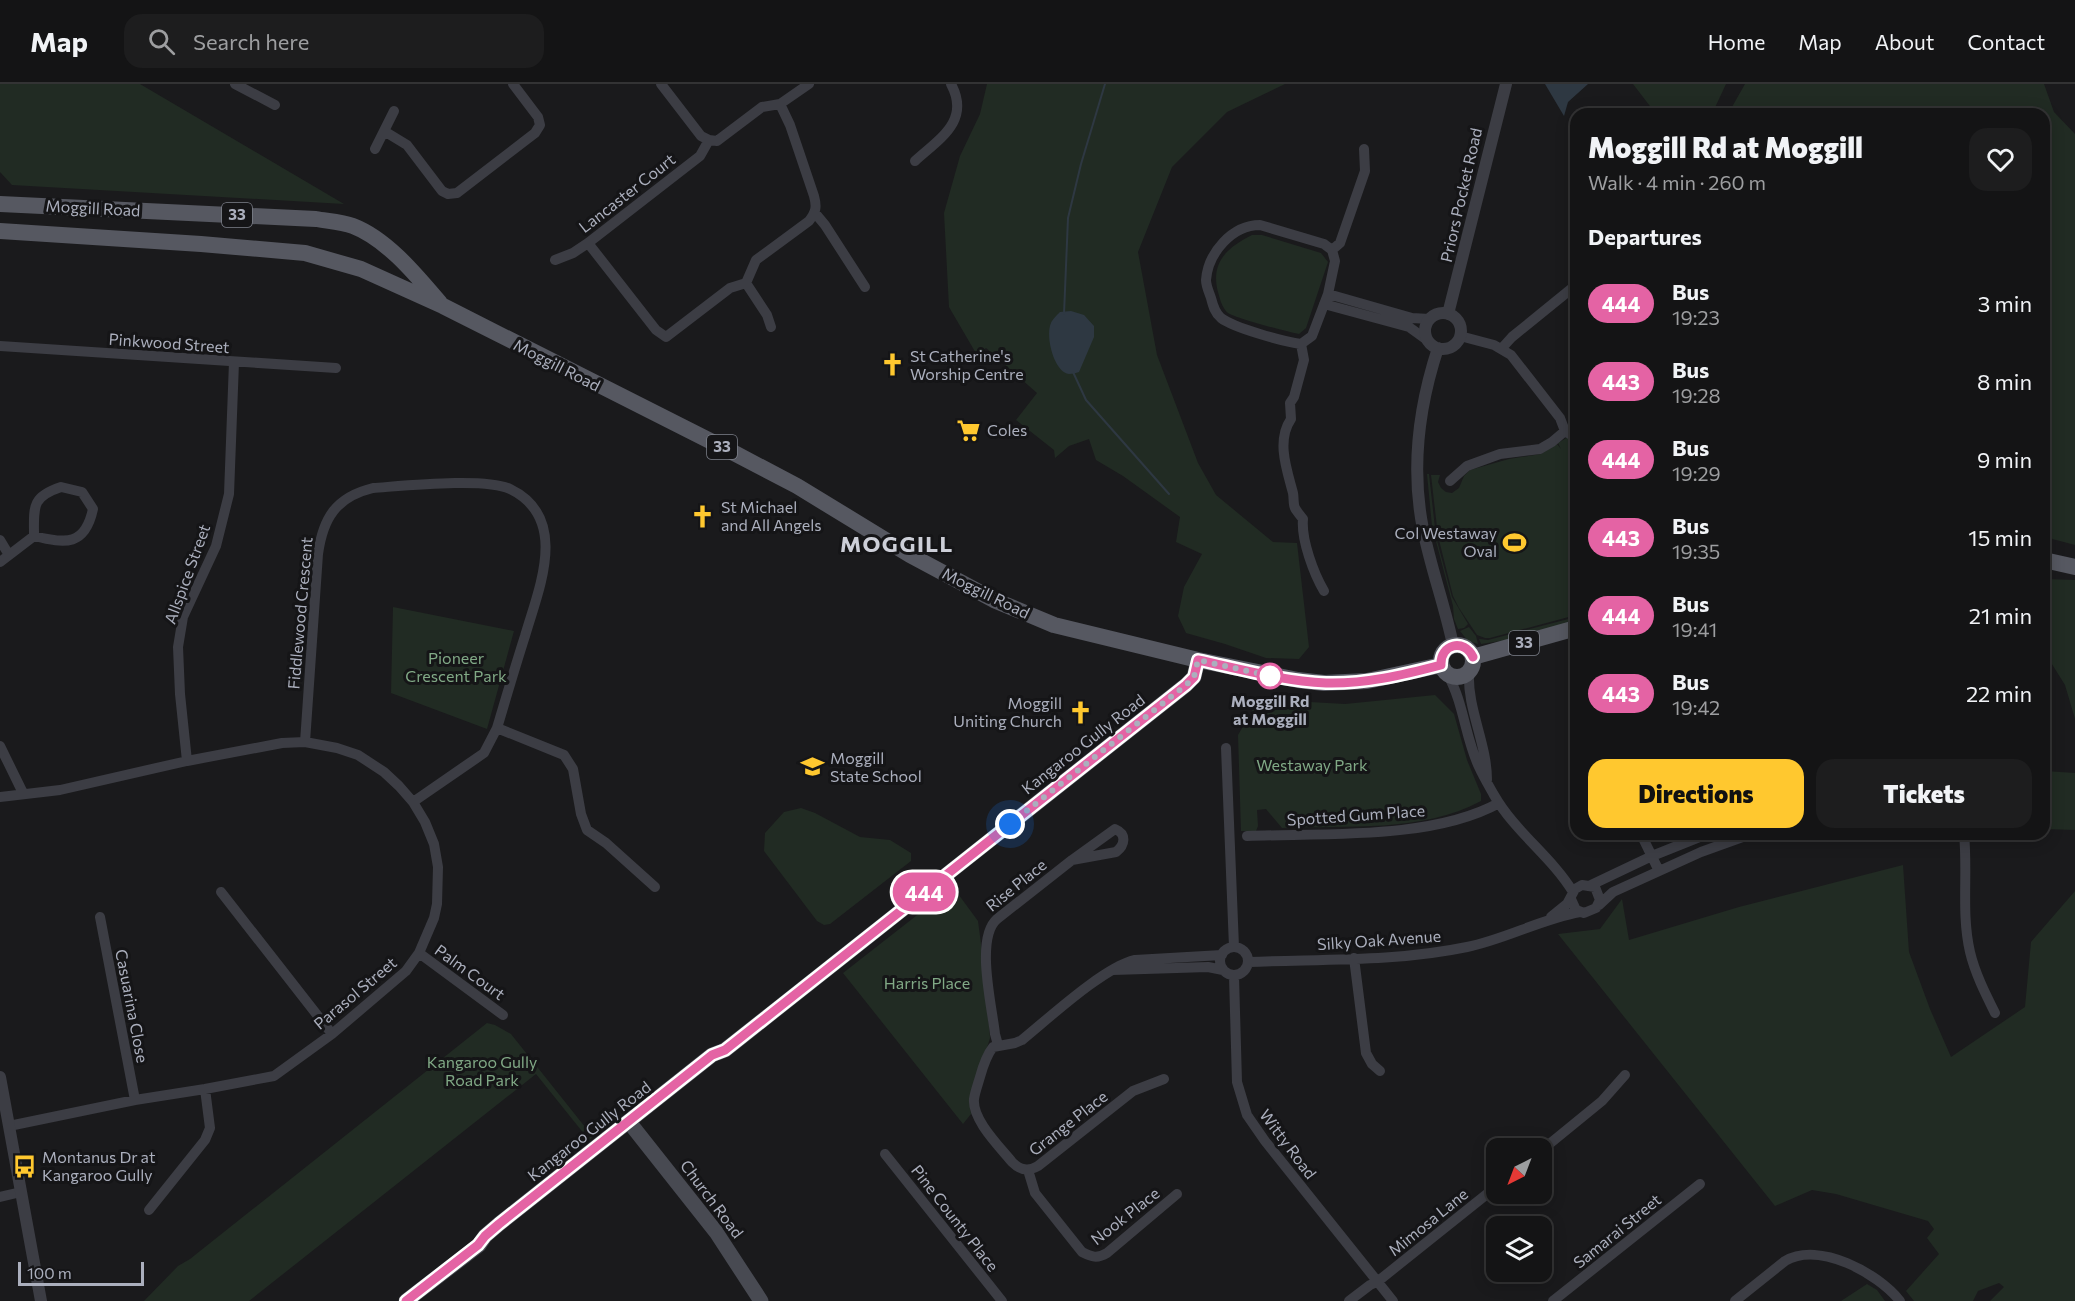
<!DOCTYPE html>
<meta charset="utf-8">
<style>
body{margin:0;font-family:Commissioner,sans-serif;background:#1d1d1e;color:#f1f3f6;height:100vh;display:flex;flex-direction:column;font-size:22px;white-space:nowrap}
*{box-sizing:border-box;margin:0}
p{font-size:20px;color:#9d9ea0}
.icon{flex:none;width:33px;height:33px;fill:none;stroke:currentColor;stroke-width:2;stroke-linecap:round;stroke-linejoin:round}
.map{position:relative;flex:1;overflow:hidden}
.sheet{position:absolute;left:1570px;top:24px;width:480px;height:732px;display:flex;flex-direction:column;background:#141415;border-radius:18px;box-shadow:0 3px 15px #0003,0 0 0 2px #333334}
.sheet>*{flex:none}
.badge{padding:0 12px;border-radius:20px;font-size:21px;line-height:39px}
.needle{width:39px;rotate:222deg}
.controls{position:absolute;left:1486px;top:1054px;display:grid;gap:12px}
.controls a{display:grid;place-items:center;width:66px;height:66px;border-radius:12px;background:#141415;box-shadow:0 3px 15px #0003,0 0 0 2px #333334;font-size:30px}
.scale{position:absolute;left:18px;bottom:15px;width:126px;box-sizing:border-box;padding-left:6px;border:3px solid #abafbd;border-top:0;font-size:16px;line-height:21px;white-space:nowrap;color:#abafbd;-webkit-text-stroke:4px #151517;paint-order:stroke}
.you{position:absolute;width:30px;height:30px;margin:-15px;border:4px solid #fff;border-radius:50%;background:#1a73e8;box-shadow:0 0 0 9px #1a73e833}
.map>.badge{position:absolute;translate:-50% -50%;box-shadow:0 0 0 3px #fff}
h2{padding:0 18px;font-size:22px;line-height:54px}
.round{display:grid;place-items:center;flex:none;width:63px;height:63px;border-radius:18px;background:#1d1d1e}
.overview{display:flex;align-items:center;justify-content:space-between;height:102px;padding:0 18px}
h1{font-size:28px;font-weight:800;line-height:45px}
.cta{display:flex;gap:12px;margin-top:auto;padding:12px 18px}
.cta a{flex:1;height:69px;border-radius:18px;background:#ffc82f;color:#111;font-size:24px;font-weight:800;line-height:69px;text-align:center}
.cta a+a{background:#1d1d1e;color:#f1f3f6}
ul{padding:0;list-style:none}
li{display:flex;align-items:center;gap:18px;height:78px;padding:0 18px}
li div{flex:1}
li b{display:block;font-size:22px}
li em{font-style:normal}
li .badge{min-width:66px;font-weight:700;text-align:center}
header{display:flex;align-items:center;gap:36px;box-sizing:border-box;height:84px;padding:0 30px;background:#141415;border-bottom:2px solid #333334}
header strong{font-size:28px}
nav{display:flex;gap:33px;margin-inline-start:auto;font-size:21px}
.search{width:420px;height:54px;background:#1d1d1e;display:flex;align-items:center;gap:15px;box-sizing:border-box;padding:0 21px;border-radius:18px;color:#9d9ea0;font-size:22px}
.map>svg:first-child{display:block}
</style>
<header>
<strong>Map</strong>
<div class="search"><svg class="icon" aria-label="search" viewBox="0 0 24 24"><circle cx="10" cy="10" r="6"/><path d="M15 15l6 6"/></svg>Search here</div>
<nav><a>Home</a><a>Map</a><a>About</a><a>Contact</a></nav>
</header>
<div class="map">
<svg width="2075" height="1217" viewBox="0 0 2075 1217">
<rect width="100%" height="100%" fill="#1a1a1c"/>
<!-- green -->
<path fill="#212b23" d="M0,0H140L344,120L12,101L0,88Z
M987,0H1285L1227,28L1172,83L1138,168L1157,271L1198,379L1216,411L1273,458L1297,459L1309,563L1299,575L1266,574L1225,560L1186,549L1178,532L1184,503L1202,470L1176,458L1180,433L1123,392L1096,376L1089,355L1069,362L1055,374L1054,366L1016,336L1037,309L986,264L977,271L949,223L944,129L960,72L980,30Z
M1633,0H1726L1712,30H1656Z
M1745,0H2044L2054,28L2075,50V461L2045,453L2044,30H1728Z
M1252,151H1262L1321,169L1328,178L1306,244L1299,250C1288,248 1235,234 1228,229C1222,224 1220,215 1218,208C1210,178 1228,163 1252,151Z
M1568,353L1576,357V531L1490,554H1485L1477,551L1459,524L1453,512L1438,452L1431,391H1440L1438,398L1441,404L1446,408L1452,409L1459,404L1464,392L1470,386L1509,375L1541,370L1557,360L1561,365L1558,359Z
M1427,390H1429L1436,453L1452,513L1468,540L1464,544L1458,545L1454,535L1453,522L1432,442Z
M2045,495L2075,496V635L2065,601L2045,569Z
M393,523L514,547L487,645L391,609Z
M1576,533V538L1507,556L1481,560L1479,555L1488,556Z
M1469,543L1476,552L1478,560L1468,557L1460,547Z
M1435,611L1454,630L1467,676L1481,710V717C1422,749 1347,741 1282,744L1266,725L1257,726L1258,742L1256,747H1241L1238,651L1259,615L1345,620Z
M2045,687L2075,689V746L2045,745Z
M801,724L815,729L860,753L890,756L911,769V777L830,840L824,841L817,837L764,767L765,749L784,728Z
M1903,781L1909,868L1930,925L1951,973L2025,923L2031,858L2075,807V1217H1990L2004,1203L1999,1199L1978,1207L1973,1217H1914L1906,1207L1939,1170L1927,1154L1934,1145L1928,1137L1836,1110L1812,1106L1775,1122L1558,850L1600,845L1622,815L1629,856L1739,823Z
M953,803L978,837L985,890L990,954L970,1019L971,1030L963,1040L843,889Z
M487,939L495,941L511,950L593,1053L589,1056L536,990L249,1217H144L178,1182L190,1175Z
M1867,1200L1877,1206L1885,1217H1841Z"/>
<!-- water -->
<path fill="#2e3842" d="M1545,0H1588L1568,18L1564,32Z
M1071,227L1084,231L1094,242V253L1079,288C1076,289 1072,290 1069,290C1054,288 1045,252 1051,239C1052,236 1057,231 1060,228Z"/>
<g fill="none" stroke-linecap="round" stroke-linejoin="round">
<!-- stream -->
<path stroke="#2e3842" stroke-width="2" d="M1064,230L1068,134L1081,80L1105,0
M1073,288L1086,316L1169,410"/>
<!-- minor -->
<path stroke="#3c3d44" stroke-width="10" d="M235,0L275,21
M780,20L809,0
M384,47L407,61L442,107L448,110L457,109L535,49L540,41L538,33L513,0
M1573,54L1576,57
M375,65L394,27
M915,77C939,55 971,37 951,0
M815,129L825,141L865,203
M588,159L656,246L666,253L730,204L746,199L756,176L809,137C816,128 817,123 814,112L790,41L780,20L762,23L717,57L709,56L701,52L661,0
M555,176L573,169L588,159L700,72L709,56
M746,199L767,231L771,243
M1328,210L1412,234L1429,235
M1324,220L1409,243L1427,256
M1460,252L1494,261L1511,271L1560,334L1565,347L1576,354
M1301,260C1285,258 1234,244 1221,234C1215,229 1213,222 1211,214C1209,208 1206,202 1206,196C1208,169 1232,141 1260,141L1324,160L1332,166
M0,262L336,284
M1502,264L1512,253L1576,201
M1450,397L1467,382L1500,370L1540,365L1552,358L1565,347
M61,403L82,408L93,425C85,462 66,460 34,452C34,423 31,413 61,403Z
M0,456L9,471
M0,478L34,452
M1324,507C1314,490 1301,456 1303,435C1301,432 1297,428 1295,424C1293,420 1294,414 1293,409C1287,386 1276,357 1291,335L1290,319L1294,313L1304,276L1301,260L1312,252L1328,210L1335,177L1332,166L1340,159L1365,87L1364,65
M1469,588C1467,625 1487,659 1487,696
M1448,591C1464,620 1465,653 1479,683C1483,692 1489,702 1494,711C1515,748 1551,772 1573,808
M497,644L564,671L573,685L581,730L587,746L606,759L655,803
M305,658L318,470C323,434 336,413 373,404C402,402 486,393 510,405C570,434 539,504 525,552C515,583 506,614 497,644L484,669L413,718
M0,662L23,709
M1226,664L1234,863
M187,677L180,610L178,563L183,533L216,462L229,410L234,278
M0,713L60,706L187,677L282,659L305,658L337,664L358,671L384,688L399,702L413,718L425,738L434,760L438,783L437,820L434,834L419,869L406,887L332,950L274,992L205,1005L135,1016L9,1042
M1115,745C1127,750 1125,761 1116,768L1072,776Z
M1641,750L1659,787
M1964,750C1968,789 1961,829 1970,868C1975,889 1985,909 1995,929
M1247,752C1323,749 1432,756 1499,719
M1591,801L1652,772L1707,750
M221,808L332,950
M1599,821L1613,808L1701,768L1751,750
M100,833L135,1016
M1551,833L1567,820L1575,805L1582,801L1595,803L1600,816L1596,824L1584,829L1576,826L1571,815
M1220 877a14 14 0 1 1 28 0a14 14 0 1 1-28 0Z
M419,869L503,931
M1354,874L1366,969L1372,980L1380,987
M1249,878C1321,875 1395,878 1467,863C1506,855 1541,835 1580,828
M1113,886L1208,883L1223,886
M1234,892L1237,998L1247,1031L1265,1057L1393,1217
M998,961L995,950C992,922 975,854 997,835L1072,776
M1164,995L1133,1007L1038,1082C1028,1088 1020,1086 1012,1078C1000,1063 972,1036 974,1015C975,1008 978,1000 980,993C983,982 986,972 993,963L1015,959L1022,956C1049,934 1104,883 1135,876L1222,871
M1542,1066L1602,1017L1625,991
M885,1070L1002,1217
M1028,1086L1035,1109L1082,1168C1092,1173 1097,1175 1107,1169L1177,1110
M0,1113L21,1108
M149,1126L205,1056L210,1044L205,1005
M1349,1217L1370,1201L1377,1198L1497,1102
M1553,1217L1700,1100
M1735,1217L1785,1177C1819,1157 1878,1189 1900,1217"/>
<!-- tertiary -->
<path stroke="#3c3d44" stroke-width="12" d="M1425 247a18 18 0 1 1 36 0a18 18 0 1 1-36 0Z
M1448,230L1506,0
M1438,264C1419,322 1411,385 1423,445C1431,485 1445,522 1453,561
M0,993L41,1217"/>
<!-- secondary -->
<path stroke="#484a52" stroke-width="15" d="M629,1038L716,1148L761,1217
M406,1217L479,1161L485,1152L499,1140L712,971L725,966L1186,601L1194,593L1198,576"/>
<!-- primary -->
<path stroke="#565861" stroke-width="16" d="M0,120L316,135C327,137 342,138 353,142C387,155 417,192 440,219
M0,147L201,160L305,169L361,185L443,222L736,370L797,402L910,471L994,516L1054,541L1198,576L1298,596L1324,599L1367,597L1441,581
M2044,476L2075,483
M1441 577a16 16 0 1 1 32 0a16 16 0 1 1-32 0Z
M1473,573L1576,544"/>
</g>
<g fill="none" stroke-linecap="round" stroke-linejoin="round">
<defs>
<path id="line" d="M406,1217L478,1161L485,1152L499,1140L712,971L725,966L1186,601L1194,593L1198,576C1240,585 1283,597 1326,599C1365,600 1403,591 1441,581C1440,560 1464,554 1473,573"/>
</defs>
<!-- line casing -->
<use href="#line" stroke="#fff" stroke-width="14"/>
<!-- line -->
<use href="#line" stroke="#e463a4" stroke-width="9"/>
<!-- walk -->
<path stroke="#abafbd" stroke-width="6" stroke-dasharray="0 10.8" d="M1010,740L1186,601L1194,593L1198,576L1270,592"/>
</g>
<!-- icons -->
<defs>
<symbol id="church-bare" viewBox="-9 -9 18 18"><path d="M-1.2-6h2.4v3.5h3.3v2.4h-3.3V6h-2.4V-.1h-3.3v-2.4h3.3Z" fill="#ffc82f" stroke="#151517" stroke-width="2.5" paint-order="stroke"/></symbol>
<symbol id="supermarket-bare" viewBox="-9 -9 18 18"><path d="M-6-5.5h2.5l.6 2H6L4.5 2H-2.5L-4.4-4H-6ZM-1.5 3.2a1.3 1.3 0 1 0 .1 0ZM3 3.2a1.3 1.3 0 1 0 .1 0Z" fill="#ffc82f" stroke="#151517" stroke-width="2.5" paint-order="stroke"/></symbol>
<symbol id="stadium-bare" viewBox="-9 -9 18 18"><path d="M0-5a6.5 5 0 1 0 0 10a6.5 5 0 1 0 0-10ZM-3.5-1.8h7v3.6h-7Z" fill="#ffc82f" stroke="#151517" stroke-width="2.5" paint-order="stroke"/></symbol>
<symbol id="school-bare" viewBox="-9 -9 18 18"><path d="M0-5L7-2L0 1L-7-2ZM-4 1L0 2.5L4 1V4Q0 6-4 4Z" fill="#ffc82f" stroke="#151517" stroke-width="2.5" paint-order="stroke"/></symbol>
<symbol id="bus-bare" viewBox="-9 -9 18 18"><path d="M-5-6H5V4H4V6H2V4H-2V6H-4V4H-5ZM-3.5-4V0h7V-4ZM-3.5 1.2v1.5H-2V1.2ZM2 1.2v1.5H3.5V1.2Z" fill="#ffc82f" stroke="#151517" stroke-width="2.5" paint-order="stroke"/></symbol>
</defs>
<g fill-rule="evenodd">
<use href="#church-bare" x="876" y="264" width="33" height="33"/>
<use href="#supermarket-bare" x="952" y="330" width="33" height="33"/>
<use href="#church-bare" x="686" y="416" width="33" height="33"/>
<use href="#stadium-bare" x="1498" y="442" width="33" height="33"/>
<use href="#church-bare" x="1064" y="612" width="33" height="33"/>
<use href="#school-bare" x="796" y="666" width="33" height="33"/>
<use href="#bus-bare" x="8" y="1066" width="33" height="33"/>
</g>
<!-- markers -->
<circle fill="#fff" stroke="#e463a4" stroke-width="3" cx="1270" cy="592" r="12"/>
<g text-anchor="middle" stroke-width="6" stroke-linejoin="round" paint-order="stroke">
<!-- shield labels -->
<g fill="#151517" stroke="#7e818b" stroke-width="1.5">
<rect x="222" y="119" width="30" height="24" rx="4.5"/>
<rect x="707" y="351" width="30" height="24" rx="4.5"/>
<rect x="1509" y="547" width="30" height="24" rx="4.5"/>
</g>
<g font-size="15" font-weight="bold" fill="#abafbd">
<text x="237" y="136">33</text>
<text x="722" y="368">33</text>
<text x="1524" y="564">33</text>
</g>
<!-- street labels -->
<g font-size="16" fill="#abafbd" stroke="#151517">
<text transform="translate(627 109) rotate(-38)" y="6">Lancaster Court</text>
<text transform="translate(1461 111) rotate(-77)" y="6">Priors Pocket Road</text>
<text transform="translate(93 124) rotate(3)" y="6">Moggill Road</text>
<text transform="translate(169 259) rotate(4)" y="6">Pinkwood Street</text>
<text transform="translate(557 281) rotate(27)" y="6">Moggill Road</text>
<text transform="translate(187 490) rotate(-70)" y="6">Allspice Street</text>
<text transform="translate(986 509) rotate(26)" y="6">Moggill Road</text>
<text transform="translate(300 529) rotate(-85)" y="6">Fiddlewood Crescent</text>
<text transform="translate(1083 660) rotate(-38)" y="6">Kangaroo Gully Road</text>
<text transform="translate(1356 731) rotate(-4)" y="6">Spotted Gum Place</text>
<text transform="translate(1016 801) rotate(-39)" y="6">Rise Place</text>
<text transform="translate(1379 856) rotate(-4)" y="6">Silky Oak Avenue</text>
<text transform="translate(470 888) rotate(36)" y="6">Palm Court</text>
<text transform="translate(355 909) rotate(-40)" y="6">Parasol Street</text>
<text transform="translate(132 922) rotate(79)" y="6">Casuarina Close</text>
<text transform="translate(1068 1039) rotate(-38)" y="6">Grange Place</text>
<text transform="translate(589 1047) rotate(-38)" y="6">Kangaroo Gully Road</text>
<text transform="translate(1288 1060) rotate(53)" y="6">Witty Road</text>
<text transform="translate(712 1115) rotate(53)" y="6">Church Road</text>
<text transform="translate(1125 1132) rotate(-38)" y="6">Nook Place</text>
<text transform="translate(955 1134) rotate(52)" y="6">Pine County Place</text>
<text transform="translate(1428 1138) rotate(-39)" y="6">Mimosa Lane</text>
<text transform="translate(1617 1147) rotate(-39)" y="6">Samarai Street</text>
</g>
<!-- poi labels -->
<g font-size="16" fill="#abafbd" stroke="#151517" text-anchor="start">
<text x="910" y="278">St Catherine's<tspan x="910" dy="18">Worship Centre</tspan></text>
<text x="987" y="352">Coles</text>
<text x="721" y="429">St Michael<tspan x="721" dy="18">and All Angels</tspan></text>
<text x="1497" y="455" text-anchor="end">Col Westaway<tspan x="1497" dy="18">Oval</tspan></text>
<text x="1062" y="625" text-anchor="end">Moggill<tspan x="1062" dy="18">Uniting Church</tspan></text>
<text x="830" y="680">Moggill<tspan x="830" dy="18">State School</tspan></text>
<text x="42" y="1079">Montanus Dr at<tspan x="42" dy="18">Kangaroo Gully</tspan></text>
</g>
<!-- park labels -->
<g font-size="16" fill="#81a986" stroke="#151517">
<text x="456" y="580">Pioneer<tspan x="456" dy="18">Crescent Park</tspan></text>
<text x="1312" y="687">Westaway Park</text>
<text x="927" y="905">Harris Place</text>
<text x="482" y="984">Kangaroo Gully<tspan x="482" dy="18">Road Park</tspan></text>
</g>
<!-- stop labels -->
<g font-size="16" font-weight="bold" fill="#abafbd" stroke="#151517">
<text x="1270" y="623">Moggill Rd<tspan x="1270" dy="18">at Moggill</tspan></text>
</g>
<!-- district labels -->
<g font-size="22" font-weight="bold" letter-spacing="1.5" fill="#cdcfd8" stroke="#151517">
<text x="897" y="468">MOGGILL</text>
</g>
</g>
</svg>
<div class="controls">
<a><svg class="needle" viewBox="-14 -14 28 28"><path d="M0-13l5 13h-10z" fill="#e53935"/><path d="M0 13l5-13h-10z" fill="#9d9ea0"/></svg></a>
<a><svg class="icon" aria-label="layers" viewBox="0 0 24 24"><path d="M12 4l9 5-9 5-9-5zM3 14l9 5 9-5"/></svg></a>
</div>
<div class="scale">100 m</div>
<div class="you" style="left:1010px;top:740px"></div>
<b class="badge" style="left:924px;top:808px;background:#e463a4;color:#fff">444</b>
<section class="sheet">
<div class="overview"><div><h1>Moggill Rd at Moggill</h1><p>Walk · 4 min · 260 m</p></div><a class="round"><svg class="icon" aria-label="heart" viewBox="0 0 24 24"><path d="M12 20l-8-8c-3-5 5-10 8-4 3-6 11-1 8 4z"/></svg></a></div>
<h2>Departures</h2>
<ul>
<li><span class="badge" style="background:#e463a4;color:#fff">444</span><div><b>Bus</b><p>19:23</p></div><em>3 min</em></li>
<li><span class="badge" style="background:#e463a4;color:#fff">443</span><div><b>Bus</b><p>19:28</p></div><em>8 min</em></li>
<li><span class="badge" style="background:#e463a4;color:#fff">444</span><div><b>Bus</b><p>19:29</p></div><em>9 min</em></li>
<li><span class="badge" style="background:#e463a4;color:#fff">443</span><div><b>Bus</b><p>19:35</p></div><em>15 min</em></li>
<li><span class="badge" style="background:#e463a4;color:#fff">444</span><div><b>Bus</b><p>19:41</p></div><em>21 min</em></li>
<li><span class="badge" style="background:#e463a4;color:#fff">443</span><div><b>Bus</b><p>19:42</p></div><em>22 min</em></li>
</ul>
<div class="cta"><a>Directions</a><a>Tickets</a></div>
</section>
</div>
